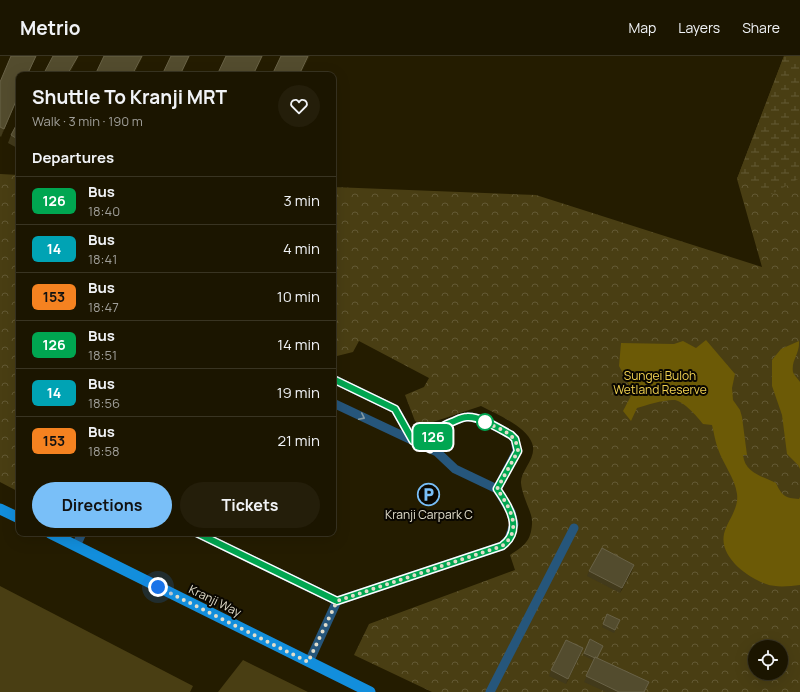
<!DOCTYPE html>
<meta charset="utf-8">
<style>
body{margin:0;font-family:Manrope,sans-serif;background:#241e0a;color:#f1f3f6;height:100vh;display:flex;flex-direction:column;font-size:15px;white-space:nowrap}
*{box-sizing:border-box;margin:0}
p{font-size:13px;color:#a09f99}
.icon{flex:none;width:22px;height:22px;fill:none;stroke:currentColor;stroke-width:2;stroke-linecap:round;stroke-linejoin:round}
.map{position:relative;flex:1;overflow:hidden}
.drawer{position:absolute;left:16px;top:16px;width:320px;height:464px;display:flex;flex-direction:column;background:#1b1500;border-radius:8px;box-shadow:0 4px 16px #0002,0 0 0 1px #393422}
.drawer>*{flex:none}
.badge{padding:0 8px;border-radius:6px;font-size:14px;line-height:26px}
.tools{position:absolute;left:748px;top:584px;display:grid;gap:8px}
.tools a{display:grid;place-items:center;width:40px;height:40px;border-radius:50%;background:#1b1500;box-shadow:0 4px 16px #0002,0 0 0 1px #393422;font-size:20px}
.you{position:absolute;width:20px;height:20px;margin:-10px;border:3px solid #fff;border-radius:50%;background:#1a73e8;box-shadow:0 0 0 6px #1a73e833}
.map>.badge{position:absolute;translate:-50% -50%;box-shadow:0 0 0 2px #fff}
h2{padding:0 16px;font-size:15px;line-height:36px}
.round{display:grid;place-items:center;flex:none;width:42px;height:42px;border-radius:21px;background:#241e0a}
.overview{display:flex;align-items:center;justify-content:space-between;height:68px;padding:0 16px}
h1{font-size:19px;font-weight:700;line-height:30px}
.action{display:flex;gap:8px;margin-top:auto;padding:8px 16px}
.action a{flex:1;height:46px;border-radius:24px;background:#79bff8;color:#111;font-size:16px;font-weight:700;line-height:46px;text-align:center}
.action a+a{background:#241e0a;color:#f1f3f6}
ul{padding:0;list-style:none}
li{display:flex;align-items:center;gap:12px;height:48px;padding:0 16px;border-top:1px solid #393422}
li div{flex:1}
li b{display:block;font-size:15px}
li em{font-style:normal}
li .badge{min-width:44px;font-weight:700;text-align:center}
header{display:flex;align-items:center;gap:24px;box-sizing:border-box;height:56px;padding:0 20px;background:#1b1500;border-bottom:1px solid #393422}
header strong{font-size:19px}
nav{display:flex;gap:22px;margin-inline-start:auto;font-size:14px}
.map>svg:first-child{display:block}
</style>
<header>
<strong>Metrio</strong>
<nav><a>Map</a><a>Layers</a><a>Share</a></nav>
</header>
<div class="map">
<svg width="800" height="636" viewBox="0 0 800 636">
<defs>
<pattern id="forest-crowns" width="20" height="18" patternUnits="userSpaceOnUse"><rect width="20" height="18" fill="#493e13"/><path d="M2 6a3 3 0 1 1 6 0M12 15a3 3 0 1 1 6 0" fill="none" stroke="#635934"/></pattern>
<pattern id="wetland-marsh" width="20" height="14" patternUnits="userSpaceOnUse"><rect width="20" height="14" fill="#493e13"/><path d="M1 5h8M5 5V1M11 12h8M15 12V8" fill="none" stroke="#635934"/></pattern>
</defs>
<rect width="100%" height="100%" fill="#241c00"/>
<!-- green -->
<path fill="#493e13" d="M0,530L193,630L190,636H0Z
M243,604L308,636H218Z"/>
<!-- forest -->
<path fill="url(#forest-crowns)" fill-rule="evenodd" d="M784,0H800V636H432L354,599L369,568L515,514L510,499C524,490 531,485 532,468C532,465 532,462 531,459C528,449 522,438 521,427C520,415 538,401 532,387C526,370 496,358 481,350L424,369L415,365L405,339L424,331L429,322L359,285L353,296L333,301V131L536,139L762,211L737,123ZM755,591H781V617H755Z
M0,118L19,119V436L0,426Z"/>
<!-- wetland -->
<path fill="url(#wetland-marsh)" d="M784,0H800V122L770,139L737,123Z"/>
<!-- water -->
<path fill="#6c5a06" d="M706,284L735,318L732,332L733,344L740,354L742,361L747,399H743C745,417 762,420 776,427C782,440 785,442 799,443L800,441V529C790,530 777,532 766,528C748,522 719,501 724,478C727,465 739,453 737,438C735,422 723,408 718,393C715,385 714,377 712,369L703,368C697,360 684,346 675,344C666,343 646,349 637,352L631,365L623,355L633,336L619,310L621,287L674,288L683,285L696,292Z
M799,285C800,298 791,304 793,316C794,319 798,323 800,326V413L798,409L787,398L782,359L772,330V304L781,293Z"/>
<g fill="none" stroke-linecap="round" stroke-linejoin="round">
<!-- service -->
<path stroke="#26567b" stroke-width="9" d="M333,323L395,353L413,385
M430,393C435,377 436,372 452,366C457,364 462,361 467,361C480,360 500,373 511,379L515,383L517,395L497,433
M197,477L337,545L502,490L509,483L514,468L511,456L497,433L455,413L437,396L333,347
M76,490L82,477
M309,606L337,545
M490,636L574,472"/>
<!-- primary -->
<path stroke="#128edc" stroke-width="11" d="M0,453L19,462
M50,477L370,636"/>
</g>
<!-- wall -->
<path fill="#423a1b" d="M36,0L28,19H19V39L1,81L0,80V26Z
M19,64V93L8,87L11,79Z
M634,509L632,515L620,537L587,520L589,515Z
M607,558L619,567L614,577L602,571Z
M603,590L597,602L649,626L645,636H606L584,626L594,605L583,599L584,597Z
M581,597L566,628L549,620L551,614Z"/>
<!-- shaded-wall -->
<path fill="#2f2708" d="M78,0H79L69,19H67Z
M142,0H143L134,19H132Z
M189,0H190L181,19H180Z
M262,0H263L254,19H253Z
M308,0H310L300,19H299Z
M19,38V39L1,81L4,73Z
M634,509L632,515L620,537L622,532Z
M583,592L581,597L566,628L568,623Z"/>
<!-- building -->
<path fill="#534c2e" stroke="#696247" d="M11,0H36L27,19H19V38L4,73L0,71V26Z
M53,0H78L67,19H43Z
M104,0H142L132,19H95Z
M171,0H189L180,19H162Z
M226,0H262L253,19H217Z
M281,0H308L299,19H272Z
M19,64V84L11,79Z
M602,492L634,509L622,532L589,515Z
M607,558L620,564L615,574L603,568Z
M590,583L603,590L597,602L595,601V602L584,597Z
M566,584L583,592L568,623L551,614Z
M595,601L649,626L644,636H619L586,620Z"/>
<!-- one-way arrows -->
<defs><path id="oneway-chevron" d="M-2-3.5L2.5 0L-2 3.5" fill="none" stroke-width="1.6" stroke-linecap="round" stroke-linejoin="round"/></defs>
<use stroke="#849aa3" href="#oneway-chevron" transform="translate(362 361) rotate(26)"/>
<g fill="none" stroke-linecap="round" stroke-linejoin="round">
<defs>
<path id="line" d="M197,477L337,545L502,490C524,474 509,450 497,433L518,395L515,383L511,379C500,373 480,360 467,361C462,361 457,364 452,366C436,372 435,377 430,393L413,385L395,353L333,323"/>
</defs>
<!-- line casing -->
<use href="#line" stroke="#fff" stroke-width="9"/>
<!-- line -->
<use href="#line" stroke="#00a651" stroke-width="6"/>
<!-- walk -->
<path stroke="#e1ddcb" stroke-width="4" stroke-dasharray="0 7.2" d="M158,531L308,606L337,545L502,490C524,474 509,450 497,433L518,395C517,377 499,373 485,366"/>
</g>
<!-- icons -->
<defs>
<symbol id="parking-ring" viewBox="-11 -11 22 22"><circle r="9.5" fill="#0a0700" stroke="#79bff8" stroke-width="1.5"/><path d="M-3.5-5.5H1a3.5 3.5 0 0 1 0 7H-1V5.5H-3.5ZM-1-3.4V-.6H.8a1.4 1.4 0 0 0 0-2.8Z" fill="#79bff8"/></symbol>
</defs>
<g fill-rule="evenodd">
<use href="#parking-ring" x="416" y="426" width="25" height="25"/>
</g>
<!-- markers -->
<circle fill="#fff" stroke="#00a651" stroke-width="2" cx="485" cy="366" r="8"/>
<g text-anchor="middle" stroke-width="4" stroke-linejoin="round" paint-order="stroke">
<!-- park labels -->
<g font-size="12" fill="#f2d251" stroke="#0a0700">
<text x="660" y="324">Sungei Buloh<tspan x="660" dy="14">Wetland Reserve</tspan></text>
</g>
<!-- poi labels -->
<g font-size="12" fill="#e1ddcb" stroke="#0a0700">
<text x="429" y="463">Kranji Carpark C</text>
</g>
<!-- street labels -->
<g font-size="12" fill="#e1ddcb" stroke="#0a0700">
<text transform="translate(215 545) rotate(26)" y="4">Kranji Way</text>
</g>
</g>
</svg>
<div class="tools">
<a><svg class="icon" aria-label="locate" viewBox="0 0 24 24"><circle cx="12" cy="12" r="6"/><path d="M12 2v4M12 18v4M2 12h4M18 12h4"/></svg></a>
</div>
<div class="you" style="left:158px;top:531px"></div>
<b class="badge" style="left:433px;top:381px;background:#00a651;color:#fff">126</b>
<section class="drawer">
<div class="overview"><div><h1>Shuttle To Kranji MRT</h1><p>Walk · 3 min · 190 m</p></div><a class="round"><svg class="icon" aria-label="heart" viewBox="0 0 24 24"><path d="M12 20l-8-8c-3-5 5-10 8-4 3-6 11-1 8 4z"/></svg></a></div>
<h2>Departures</h2>
<ul>
<li><span class="badge" style="background:#00a651;color:#fff">126</span><div><b>Bus</b><p>18:40</p></div><em>3 min</em></li>
<li><span class="badge" style="background:#00a3b4;color:#fff">14</span><div><b>Bus</b><p>18:41</p></div><em>4 min</em></li>
<li><span class="badge" style="background:#f58220;color:#111">153</span><div><b>Bus</b><p>18:47</p></div><em>10 min</em></li>
<li><span class="badge" style="background:#00a651;color:#fff">126</span><div><b>Bus</b><p>18:51</p></div><em>14 min</em></li>
<li><span class="badge" style="background:#00a3b4;color:#fff">14</span><div><b>Bus</b><p>18:56</p></div><em>19 min</em></li>
<li><span class="badge" style="background:#f58220;color:#111">153</span><div><b>Bus</b><p>18:58</p></div><em>21 min</em></li>
</ul>
<div class="action"><a>Directions</a><a>Tickets</a></div>
</section>
</div>
